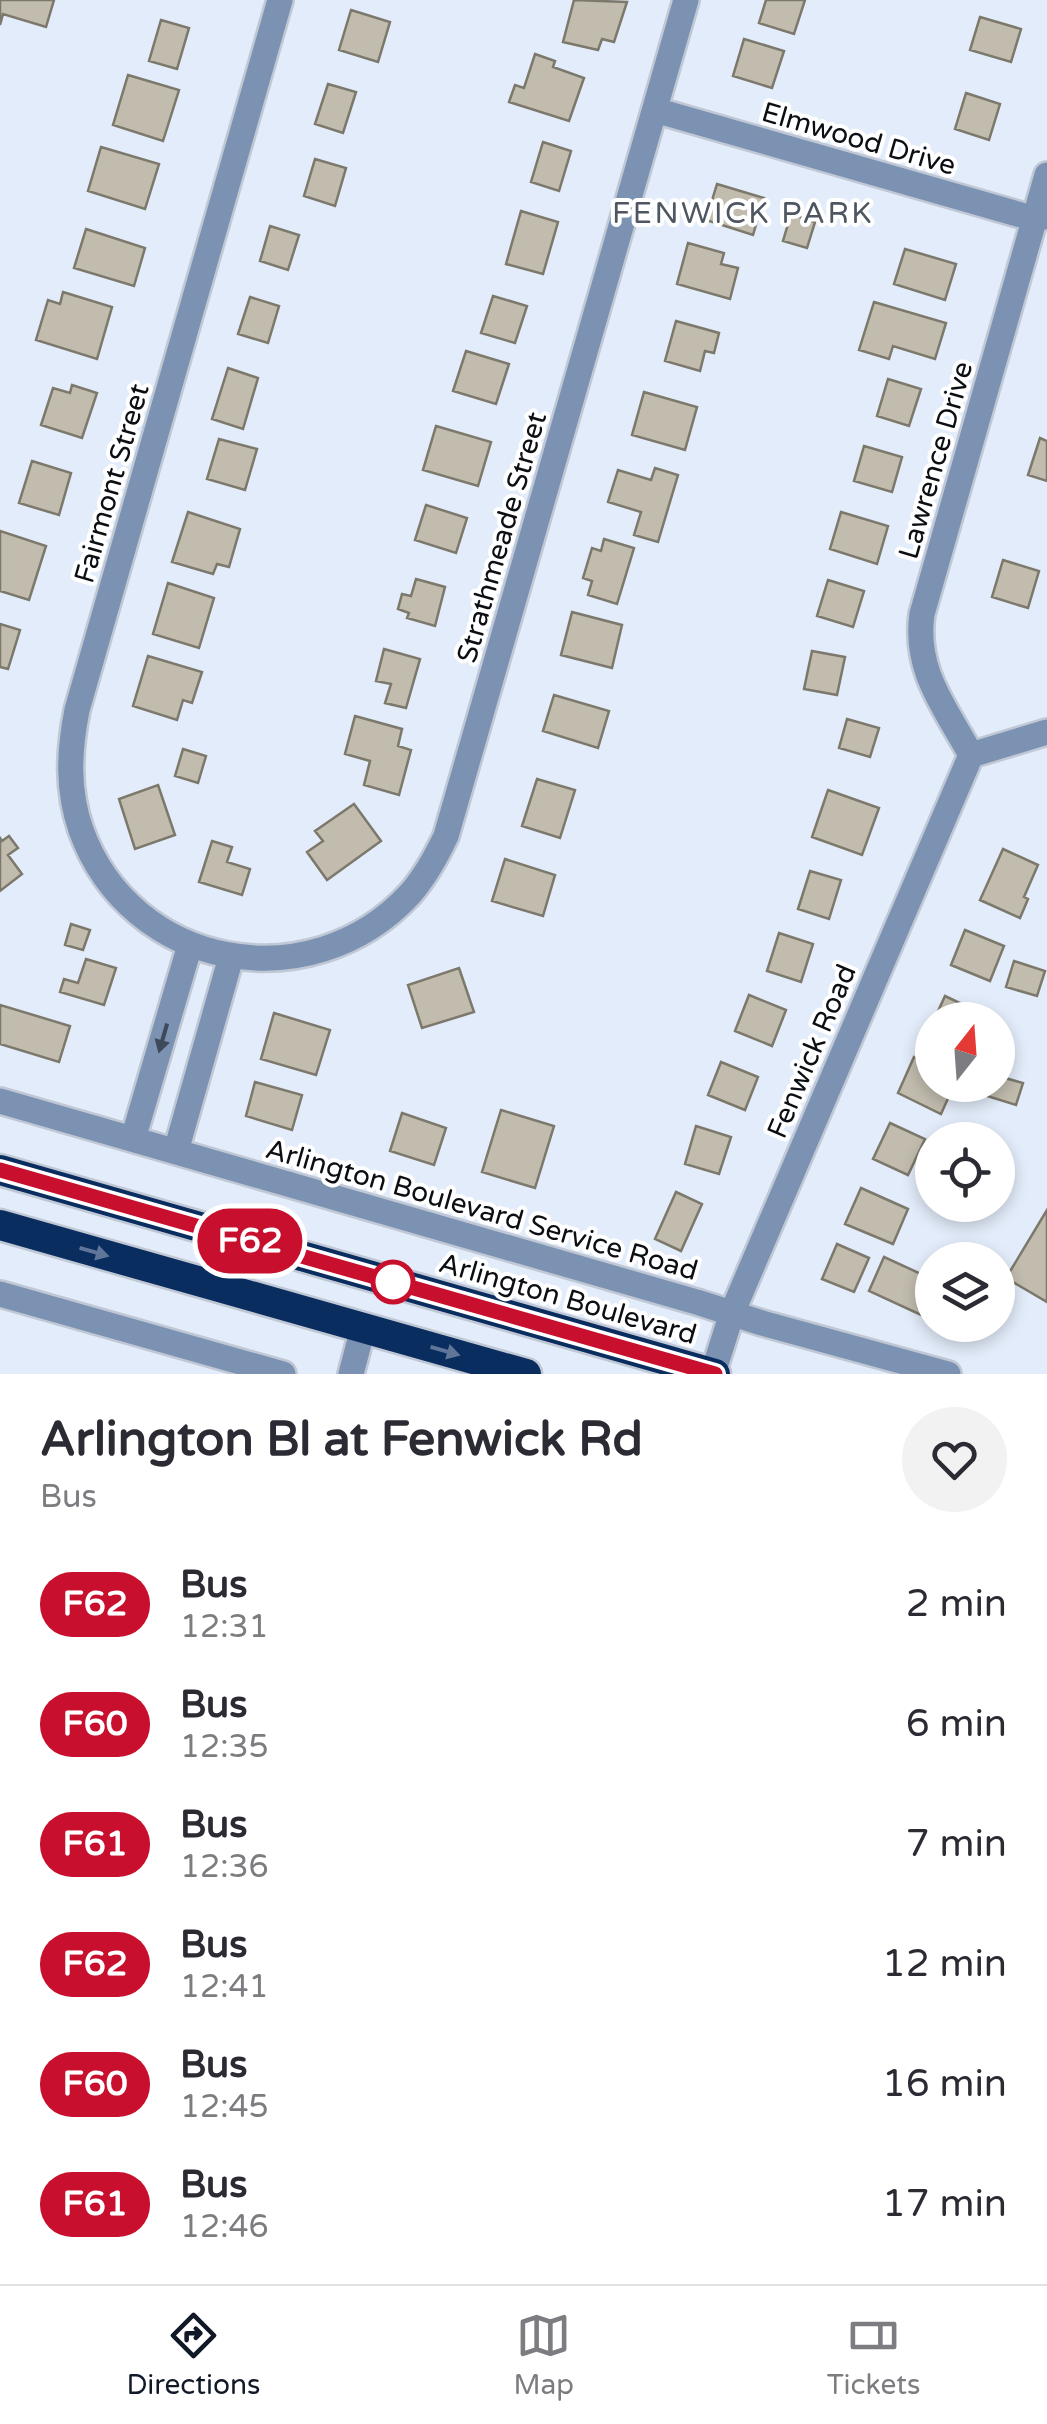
<!DOCTYPE html>
<style>
body{margin:0;font-family:"Varela Round",sans-serif;background:#f2f2f3;color:#2b2b33;height:100vh;display:flex;flex-direction:column;font-size:38px;white-space:nowrap}
*{box-sizing:border-box;margin:0}
p{font-size:32px;color:#7c7c81}
.icon{flex:none;width:55px;height:55px;fill:none;stroke:currentColor;stroke-width:2;stroke-linecap:round;stroke-linejoin:round}
.map{position:relative;height:1374px;overflow:hidden}
.drawer{display:flex;flex-direction:column;background:#fff;flex:1}
.drawer>*{flex:none}
.badge{padding:0 20px;border-radius:32px;font-size:35px;line-height:65px}
.needle{width:65px;rotate:17deg}
.controls{position:absolute;left:915px;top:1002px;display:grid;gap:20px}
.controls a{display:grid;place-items:center;width:100px;height:100px;border-radius:50%;background:#fff;box-shadow:0 5px 15px #0003;font-size:50px}
.map>.badge{position:absolute;translate:-50% -50%;box-shadow:0 0 0 5px #fff}
.round{display:grid;place-items:center;flex:none;width:105px;height:105px;border-radius:52px;background:#f2f2f3}
.head{display:flex;align-items:center;justify-content:space-between;height:170px;padding:0 40px}
h1{font-size:48px;font-weight:700;line-height:75px}
ul{padding:0;list-style:none}
li{display:flex;align-items:center;gap:30px;height:120px;padding:0 40px}
li div{flex:1}
li b{display:block;font-size:38px}
li em{font-style:normal}
li .badge{min-width:110px;font-weight:700;text-align:center}
.menu{display:flex;justify-content:space-around;align-items:center;height:140px;border-top:2px solid #e1e1e2;background:#fff;font-size:28px;color:#7c7c81}
.menu a{display:grid;justify-items:center;gap:5px}
.menu .selected{color:#111827}
.map>svg:first-child{display:block}
</style>
<div class="map">
<svg width="1047" height="1374" viewBox="0 0 1047 1374">
<rect width="100%" height="100%" fill="#e3ecfa"/>
<!-- building -->
<path fill="#c1bcae" stroke="#7c786b" stroke-width="2.5" d="M0,0H54L46,27L3,14L0,25Z
M574,0L627,2L614,42L602,39L598,50L563,42Z
M766,0H805L794,34L759,23Z
M351,10L390,22L378,62L339,50Z
M980,17L1021,29L1011,62L970,50Z
M161,20L189,28L177,69L149,61Z
M744,39L784,51L772,88L733,76Z
M535,54L555,61L553,67L584,78L569,121L509,102L515,85L524,88Z
M128,75L179,90L163,141L113,125Z
M328,84L356,92L343,133L315,124Z
M966,93L1000,104L989,140L955,129Z
M543,142L571,151L559,191L531,182Z
M101,147L159,164L145,209L88,191Z
M315,159L346,168L335,206L304,196Z
M717,184L764,198L753,235L706,220Z
M521,211L558,222L543,274L506,264Z
M791,214L815,222L807,248L783,241Z
M270,226L299,235L288,270L260,261Z
M86,229L145,248L134,286L74,268Z
M688,243L724,253L721,264L738,268L730,299L677,284Z
M905,249L956,264L945,300L894,284Z
M63,292L112,307L97,359L36,340L48,300L60,304Z
M493,296L527,306L515,343L481,333Z
M250,297L279,306L268,343L238,334Z
M874,302L946,323L935,359L893,346L889,359L859,350Z
M676,321L719,333L714,353L705,351L700,371L665,361Z
M466,351L509,364L496,404L453,391Z
M228,368L258,378L243,429L212,419Z
M888,379L921,389L909,426L877,416Z
M72,385L97,393L82,438L41,425L53,388L70,393Z
M644,392L697,407L685,450L632,435Z
M436,426L491,442L478,486L423,470Z
M1040,438L1047,441V481L1028,475Z
M219,439L257,449L245,490L207,479Z
M864,446L902,457L892,492L854,481Z
M32,461L71,473L59,515L19,503Z
M655,468L678,475L658,542L634,535L641,512L608,502L618,470L651,480Z
M426,505L467,518L456,553L415,540Z
M188,512L240,529L229,567L217,564L213,574L172,562Z
M841,512L888,526L877,564L830,549Z
M0,531L46,546L29,600L0,591Z
M604,539L634,548L617,604L588,595L592,581L583,578L592,548L601,551Z
M1003,560L1039,571L1028,608L992,597Z
M416,579L445,587L435,626L407,618L409,613L398,609L402,594L411,596Z
M828,580L864,591L853,627L817,616Z
M168,583L214,598L199,648L153,634Z
M572,612L622,625L612,668L561,655Z
M0,624L20,630L8,669L0,667Z
M384,649L420,659L406,708L385,703L391,684L376,681Z
M812,651L845,657L837,695L804,689Z
M148,656L202,672L192,703L183,700L177,720L133,706Z
M554,695L609,711L598,748L543,731Z
M355,716L402,729L398,746L411,750L399,795L364,785L370,761L345,754Z
M847,719L879,728L870,757L839,748Z
M183,749L206,756L198,783L175,776Z
M537,779L575,790L560,838L522,826Z
M158,785L175,835L135,849L119,799Z
M828,790L879,808L862,855L812,837Z
M354,804L381,841L327,880L307,852L323,841L315,831Z
M9,836L18,848L8,855L22,874L0,891V838L2,841Z
M212,841L232,847L227,862L250,869L242,895L199,882Z
M1003,849L1038,865L1024,897L1028,899L1020,918L980,900Z
M505,859L555,875L543,916L492,901Z
M810,871L841,880L829,919L798,909Z
M71,924L90,930L83,950L65,945Z
M965,930L1004,946L990,981L951,965Z
M779,933L813,944L801,982L767,971Z
M86,959L116,968L104,1005L60,992L64,979L78,983Z
M1014,961L1045,971L1037,996L1006,987Z
M459,968L474,1012L422,1028L408,985Z
M749,995L786,1010L772,1046L735,1031Z
M945,996L983,1014L980,1020H934Z
M0,1005L70,1026L59,1062L0,1044Z
M274,1013L330,1030L316,1075L261,1059Z
M914,1057L932,1066V1085H954L941,1114L898,1093Z
M721,1062L758,1077L745,1110L708,1095Z
M998,1076L1023,1083L1016,1105L971,1091L973,1085H998Z
M255,1082L302,1095L292,1130L246,1116Z
M501,1110L554,1126L535,1188L482,1172Z
M402,1113L446,1128L434,1165L390,1151Z
M890,1123L925,1139L908,1175L873,1159Z
M696,1126L731,1137L719,1174L685,1164Z
M861,1188L908,1209L893,1244L845,1224Z
M676,1192L702,1204L681,1251L655,1239Z
M1047,1210V1302L1006,1278Z
M837,1244L869,1258L854,1292L822,1279Z
M884,1257L932,1279V1320L869,1291Z"/>
<g fill="none" stroke-linecap="round" stroke-linejoin="round">
<defs>
<path id="minor" d="M280,0L77,710C69,751 67,790 81,830C131,969 310,1002 410,894C425,877 436,857 446,836L686,0
M655,110L1035,219L1047,216
M971,755C945,707 914,671 922,614L1047,175
M971,755L1047,732
M0,1101L700,1303L762,1323L948,1374
M133,1139L190,945
M176,1151L231,957
M0,1294L283,1374
M713,1373L732,1313L971,755
M351,1374L363,1328"/>
<path id="highway" d="M0,1170L715,1374
M0,1225L526,1374"/>
</defs>
<!-- minor casing -->
<use href="#minor" stroke="#c0c8d5" stroke-width="30"/>
<!-- highway casing -->
<use href="#highway" stroke="#c0c8d5" stroke-width="35"/>
<!-- minor -->
<use href="#minor" stroke="#7c92b3" stroke-width="25"/>
<!-- highway -->
<use href="#highway" stroke="#0a2d60" stroke-width="30"/>
</g>
<!-- one-way arrows -->
<defs><path id="oneway-solid" d="M-6-.8H1V-3.2L6.5 0L1 3.2V.8H-6Z" transform="scale(2.5)"/></defs>
<use fill="#3e495a" href="#oneway-solid" transform="translate(163 1038) rotate(106)"/>
<g fill="#607698">
<use href="#oneway-solid" transform="translate(94 1252) rotate(16)"/>
<use href="#oneway-solid" transform="translate(445 1351) rotate(16)"/>
</g>
<g fill="none" stroke-linecap="round" stroke-linejoin="round">
<defs>
<path id="line" d="M0,1170L715,1374"/>
</defs>
<!-- line casing -->
<use href="#line" stroke="#fff" stroke-width="22"/>
<!-- line -->
<use href="#line" stroke="#c8102e" stroke-width="15"/>
</g>
<!-- markers -->
<circle fill="#fff" stroke="#c8102e" stroke-width="5" cx="393" cy="1282" r="20"/>
<g text-anchor="middle" stroke-width="8" stroke-linejoin="round" paint-order="stroke">
<!-- street labels -->
<g font-size="28" fill="#0b0e12" stroke="#fff">
<text transform="translate(859 138) rotate(16)" y="10">Elmwood Drive</text>
<text transform="translate(935 460) rotate(-74)" y="10">Lawrence Drive</text>
<text transform="translate(111 483) rotate(-74)" y="10">Fairmont Street</text>
<text transform="translate(501 537) rotate(-74)" y="10">Strathmeade Street</text>
<text transform="translate(811 1051) rotate(-67)" y="10">Fenwick Road</text>
<text transform="translate(482 1209) rotate(16)" y="10">Arlington Boulevard Service Road</text>
<text transform="translate(568 1298) rotate(16)" y="10">Arlington Boulevard</text>
</g>
<!-- neighbourhood labels -->
<g font-size="30" letter-spacing="2.5" fill="#4e5661" stroke="#fff">
<text x="743" y="223">FENWICK PARK</text>
</g>
</g>
</svg>
<div class="controls">
<a><svg class="needle" viewBox="-14 -14 28 28"><path d="M0-13l5 13h-10z" fill="#e53935"/><path d="M0 13l5-13h-10z" fill="#7c7c81"/></svg></a>
<a><svg class="icon" aria-label="locate" viewBox="0 0 24 24"><circle cx="12" cy="12" r="6"/><path d="M12 2v4M12 18v4M2 12h4M18 12h4"/></svg></a>
<a><svg class="icon" aria-label="layers" viewBox="0 0 24 24"><path d="M12 4l9 5-9 5-9-5zM3 14l9 5 9-5"/></svg></a>
</div>
<b class="badge" style="left:250px;top:1241px;background:#c8102e;color:#fff">F62</b>
</div>
<section class="drawer">
<div class="head"><div><h1>Arlington Bl at Fenwick Rd</h1><p>Bus</p></div><a class="round"><svg class="icon" aria-label="heart" viewBox="0 0 24 24"><path d="M12 20l-8-8c-3-5 5-10 8-4 3-6 11-1 8 4z"/></svg></a></div>
<ul>
<li><span class="badge" style="background:#c8102e;color:#fff">F62</span><div><b>Bus</b><p>12:31</p></div><em>2 min</em></li>
<li><span class="badge" style="background:#c8102e;color:#fff">F60</span><div><b>Bus</b><p>12:35</p></div><em>6 min</em></li>
<li><span class="badge" style="background:#c8102e;color:#fff">F61</span><div><b>Bus</b><p>12:36</p></div><em>7 min</em></li>
<li><span class="badge" style="background:#c8102e;color:#fff">F62</span><div><b>Bus</b><p>12:41</p></div><em>12 min</em></li>
<li><span class="badge" style="background:#c8102e;color:#fff">F60</span><div><b>Bus</b><p>12:45</p></div><em>16 min</em></li>
<li><span class="badge" style="background:#c8102e;color:#fff">F61</span><div><b>Bus</b><p>12:46</p></div><em>17 min</em></li>
</ul>
</section>
<nav class="menu">
<a class="selected"><svg class="icon" aria-label="directions" viewBox="0 0 24 24"><path d="M12 3l9 9-9 9-9-9zM9 14v-3h6M13 9l2 2-2 2"/></svg>Directions</a>
<a><svg class="icon" aria-label="map" viewBox="0 0 24 24"><path d="M3 6l6-2 6 2 6-2v14l-6 2-6-2-6 2zM9 4v14M15 6v14"/></svg>Map</a>
<a><svg class="icon" aria-label="tickets" viewBox="0 0 24 24"><path d="M3 7h18v10H3zM15 7v10"/></svg>Tickets</a>
</nav>
